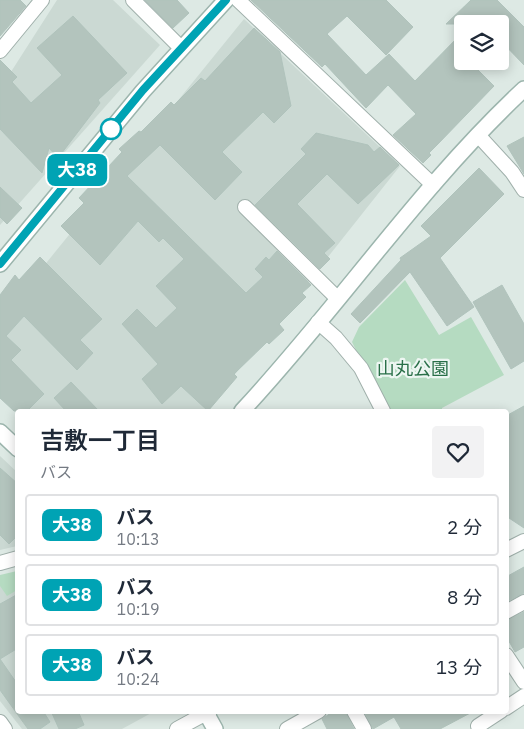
<!DOCTYPE html>
<html lang="ja">
<meta charset="utf-8">
<style>
body{margin:0;font-family:"IBM Plex Sans","Noto Sans JP",sans-serif;background:#f2f2f3;color:#1f2937;height:100vh;display:flex;flex-direction:column;font-size:19px;white-space:nowrap}
*{box-sizing:border-box;margin:0}
p{font-size:16px;color:#747a83}
.icon{flex:none;width:28px;height:28px;fill:none;stroke:currentColor;stroke-width:2;stroke-linecap:round;stroke-linejoin:round}
.map{position:relative;flex:1;overflow:hidden}
.sheet{position:absolute;left:15px;top:409px;width:494px;height:305px;display:flex;flex-direction:column;background:#fff;border-radius:5px;box-shadow:0 2px 12px #0003}
.sheet>*{flex:none}
.badge{padding:0 10px;border-radius:8px;font-size:18px;line-height:32px}
.tools{position:absolute;left:454px;top:15px;display:grid;gap:10px}
.tools a{display:grid;place-items:center;width:55px;height:55px;border-radius:5px;background:#fff;box-shadow:0 2px 12px #0003;font-size:25px}
.map>.badge{position:absolute;translate:-50% -50%;box-shadow:0 0 0 2px #fff}
.round{display:grid;place-items:center;flex:none;width:52px;height:52px;border-radius:5px;background:#f2f2f3}
.head{display:flex;align-items:center;justify-content:space-between;height:85px;padding:0 25px}
h1{font-size:24px;font-weight:600;line-height:38px}
ul{padding:0;list-style:none}
li{display:flex;align-items:center;gap:15px;height:62px;margin:0 10px 8px;padding:0 15px;border:2px solid #e0e1e3;border-radius:5px}
li div{flex:1}
li b{display:block;font-size:19px}
li em{font-style:normal}
li .badge{min-width:55px;font-weight:700;text-align:center}
.map>svg:first-child{display:block}
</style>
<div class="map">
<svg width="524" height="729" viewBox="0 0 524 729">
<rect width="100%" height="100%" fill="#dde9e4"/>
<!-- built -->
<path fill="#cbd9d3" d="M57,0H113L160,45L0,225V89Z
M244,19L400,166L206,411L17,413L0,392V320Z
M0,456L18,473L17,546L0,550Z
M17,571L18,711H155L122,729H22L0,701V581Z"/>
<!-- green -->
<path fill="#b5dbc1" d="M405,280L439,335L471,317L504,375L442,408V411H386L352,342L359,327Z
M17,571V590L7,596L0,586V575Z"/>
<!-- building -->
<path fill="#b3c4bd" stroke="#b0c3bc" d="M0,0H20L26,6L0,36Z
M145,0H177L189,13L173,28Z
M251,0H386L413,27L386,55L347,16L327,34L366,75L389,54L415,81L462,33V61H469L494,86L437,145L429,153L431,155L423,163L393,135L416,114L388,85L366,108L325,64L322,67Z
M471,0H497L524,27V65L500,40V24H446Z
M73,16L127,73L98,100L100,103L58,158L49,148L42,173L0,129V60L17,77L12,82L31,103L62,75L37,48Z
M254,28L280,52L291,106L274,123L263,112L222,152L242,172L215,200L160,145L127,176L246,293L263,277L255,269L266,257L269,260L277,251L311,285L302,293L306,297L279,324L284,330L269,344L267,342L234,374L237,377L208,411L181,386L162,404L142,379L158,364L122,324L137,309L156,328L177,308L156,286L184,259L163,238L159,242L138,221L100,265L61,226L84,203L79,198L122,152L119,149L139,131L141,132L171,102L174,105L201,78L205,81Z
M316,133L368,145L374,152L380,147L399,165L358,204L327,174L297,204L335,243L324,253L330,259L320,269L255,205L306,154L301,149Z
M524,137V174L507,146Z
M479,168L504,194L440,258L474,307L447,326L410,272L360,323L351,314L401,260L400,258L431,236L421,226Z
M0,187L22,208L7,224L0,217Z
M40,257L102,319L80,340L93,353L77,370L24,316L6,336L21,350L11,360L44,394L27,411H14L0,398V295L15,275L19,280Z
M502,285L524,324V361L511,369L473,302Z
M71,382L99,411H66L54,398Z
M524,406V528L509,518L506,513V416Z
M0,468L18,484V535L9,544L0,535Z
M524,567V593L506,602V577Z
M18,594V648L0,659L18,685V711H43L50,722L40,729H28L0,690V604Z
M524,612V647L515,652L506,636V621Z
M51,711H78L84,725L75,729H59Z
M334,711H345L354,729H327L322,719Z
M364,711H474L440,729H401L394,717L373,729Z"/>
<g fill="none" stroke-linecap="round" stroke-linejoin="round">
<defs>
<path id="street" d="M133,0L181,48
M238,0L433,185
M0,51L42,0
M478,135L512,172L524,190
M245,207L337,298
M318,322L336,338L361,368L383,411
M506,550L524,541
M0,563L18,558
M506,612L524,602
M506,655L524,682
M506,708L524,696
M354,711L364,729
M0,722L5,729
M478,726L501,711
M177,729L210,711
M287,729L319,711"/>
<path id="secondary" d="M0,264L143,91L226,0
M242,411C339,307 419,187 524,89
M0,432L18,449
M205,711L215,729"/>
</defs>
<!-- street casing -->
<use href="#street" stroke="#a0b0ab" stroke-width="16"/>
<!-- secondary casing -->
<use href="#secondary" stroke="#9cb5ad" stroke-width="18"/>
<!-- street -->
<use href="#street" stroke="#fff" stroke-width="14"/>
<!-- secondary -->
<use href="#secondary" stroke="#fff" stroke-width="15"/>
</g>
<g fill="none" stroke-linecap="round" stroke-linejoin="round">
<defs>
<path id="line" d="M0,264L143,90L226,0"/>
</defs>
<!-- line casing -->
<use href="#line" stroke="#fff" stroke-width="11"/>
<!-- line -->
<use href="#line" stroke="#00a3b4" stroke-width="8"/>
</g>
<!-- markers -->
<circle fill="#fff" stroke="#00a3b4" stroke-width="2.5" cx="111" cy="129" r="10"/>
<g text-anchor="middle" stroke-width="4.5" stroke-linejoin="round" paint-order="stroke">
<!-- park labels -->
<g font-size="18" fill="#296f48" stroke="#edf6f2">
<text x="413" y="375">山丸公園</text>
</g>
</g>
</svg>
<div class="tools">
<a><svg class="icon" aria-label="layers" viewBox="0 0 24 24"><path d="M12 4l9 5-9 5-9-5zM3 14l9 5 9-5"/></svg></a>
</div>
<b class="badge" style="left:77px;top:170px;background:#00a3b4;color:#fff">大38</b>
<section class="sheet">
<div class="head"><div><h1>吉敷一丁目</h1><p>バス</p></div><a class="round"><svg class="icon" aria-label="heart" viewBox="0 0 24 24"><path d="M12 20l-8-8c-3-5 5-10 8-4 3-6 11-1 8 4z"/></svg></a></div>
<ul>
<li><span class="badge" style="background:#00a3b4;color:#fff">大38</span><div><b>バス</b><p>10:13</p></div><em>2 分</em></li>
<li><span class="badge" style="background:#00a3b4;color:#fff">大38</span><div><b>バス</b><p>10:19</p></div><em>8 分</em></li>
<li><span class="badge" style="background:#00a3b4;color:#fff">大38</span><div><b>バス</b><p>10:24</p></div><em>13 分</em></li>
</ul>
</section>
</div>
